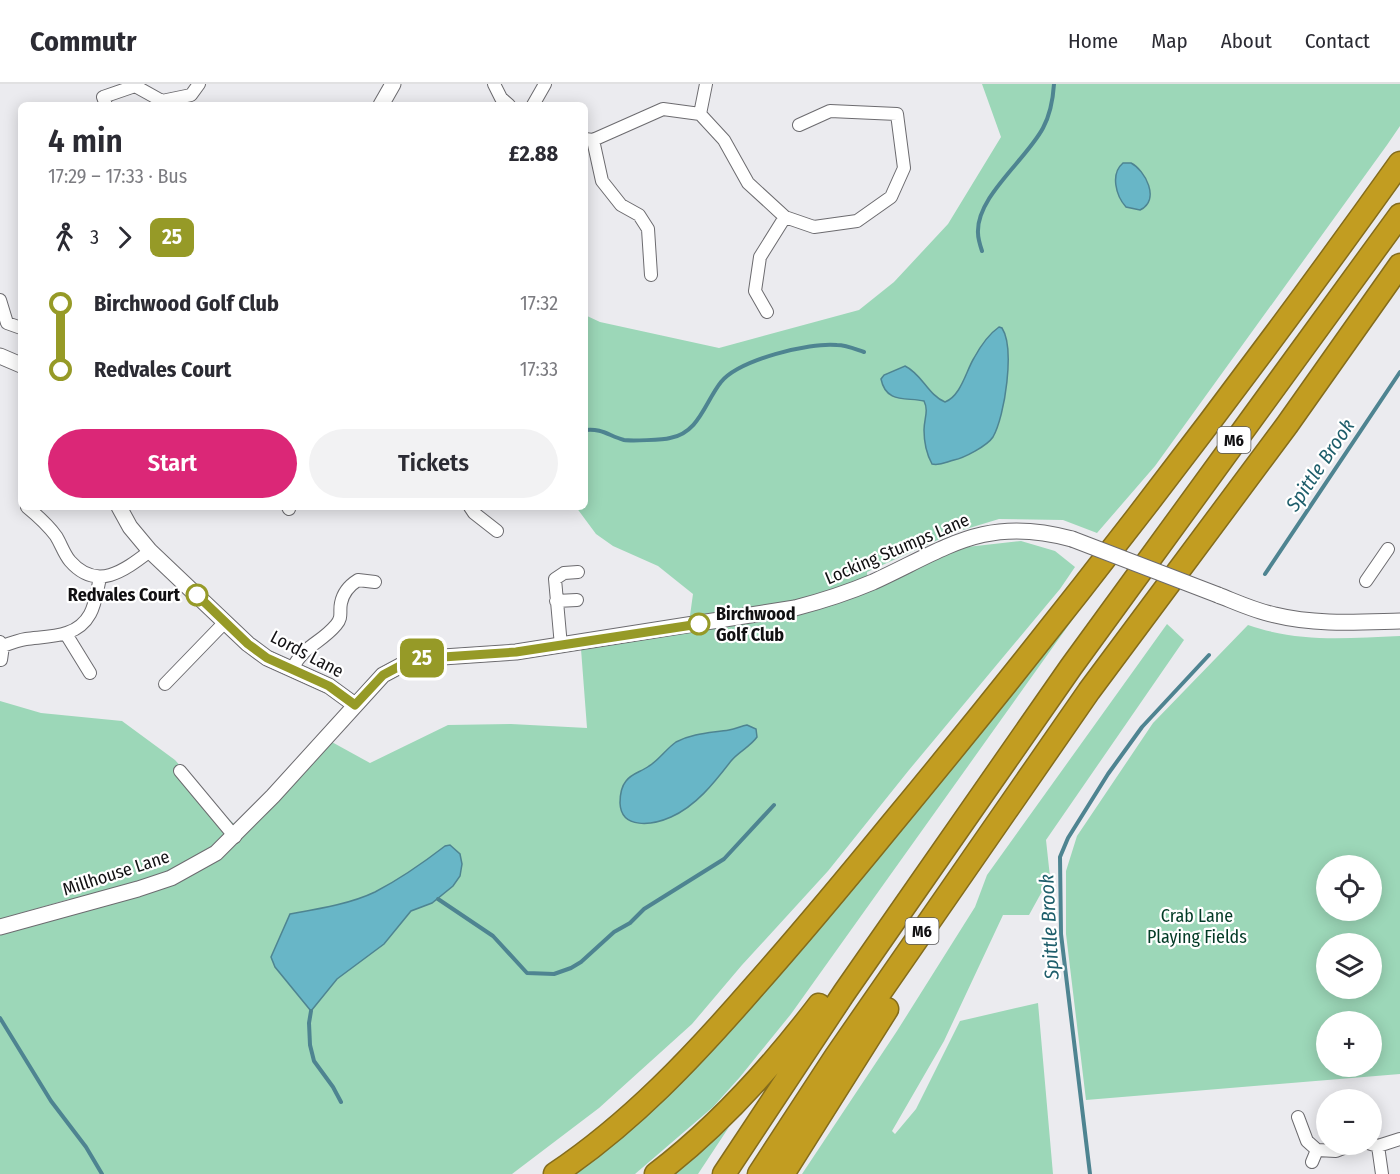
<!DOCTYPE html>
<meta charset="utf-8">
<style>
body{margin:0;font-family:"Fira Sans Condensed",sans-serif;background:#f2f2f3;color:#2b2b33;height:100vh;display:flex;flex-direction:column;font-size:22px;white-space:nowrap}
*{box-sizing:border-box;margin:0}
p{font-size:20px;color:#7c7c81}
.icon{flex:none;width:33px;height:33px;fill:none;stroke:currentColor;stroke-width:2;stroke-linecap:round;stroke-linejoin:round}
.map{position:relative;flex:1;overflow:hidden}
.sheet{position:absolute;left:18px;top:18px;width:570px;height:408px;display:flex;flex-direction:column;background:#fff;border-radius:9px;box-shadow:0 3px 15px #0003}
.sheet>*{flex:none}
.badge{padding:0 12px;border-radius:9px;font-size:21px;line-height:39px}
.buttons{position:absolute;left:1316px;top:771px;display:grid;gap:12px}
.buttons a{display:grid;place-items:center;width:66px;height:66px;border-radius:50%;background:#fff;box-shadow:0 3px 15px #0003;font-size:30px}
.map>.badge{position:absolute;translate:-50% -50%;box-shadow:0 0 0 3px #fff}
.legs{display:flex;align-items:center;gap:9px;height:66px;padding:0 30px;font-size:20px}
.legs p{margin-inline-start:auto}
.overview{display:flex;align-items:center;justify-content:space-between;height:102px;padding:0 30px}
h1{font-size:33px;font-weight:600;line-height:45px}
.cta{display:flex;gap:12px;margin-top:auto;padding:12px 30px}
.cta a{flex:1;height:69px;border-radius:36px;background:#db2777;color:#fff;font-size:24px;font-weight:600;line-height:69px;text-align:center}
.cta a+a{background:#f2f2f3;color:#2b2b33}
ul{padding:0 30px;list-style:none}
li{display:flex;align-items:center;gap:21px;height:66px;font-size:22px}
li i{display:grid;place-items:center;width:9px;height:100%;margin:0 8px;background:currentColor}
li i::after{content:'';width:15px;height:15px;margin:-8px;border:4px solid;border-radius:50%;background:#fff}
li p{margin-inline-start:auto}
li:first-child i{background:linear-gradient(#0000 50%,currentColor 0)}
li:last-child i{background:linear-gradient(currentColor 50%,#0000 0)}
header{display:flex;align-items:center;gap:36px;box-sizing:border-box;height:84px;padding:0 30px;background:#fff;border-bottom:2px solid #e1e1e2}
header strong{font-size:28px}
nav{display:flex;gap:33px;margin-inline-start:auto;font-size:21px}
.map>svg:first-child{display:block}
</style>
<header>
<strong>Commutr</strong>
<nav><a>Home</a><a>Map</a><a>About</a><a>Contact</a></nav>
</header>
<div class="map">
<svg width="1400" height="1090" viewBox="0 0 1400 1090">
<rect width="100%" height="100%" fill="#ebebef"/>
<!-- green -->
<path fill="#9cd7b8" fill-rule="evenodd" d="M982,0H1400V42L1387,61L1155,382L1097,449L1063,436L999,435L953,449L867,488L868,505L931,476L967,463L1021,457L1055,467L1075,483L1060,505L909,686L828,787L742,881L692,940L599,1024L512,1090H0V850L77,828L70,815L0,835V617L41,629L122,637L175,676L220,727L244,749L330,657L370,679L448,641L511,640L587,644L581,565L688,546L693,510L658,482L613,462L596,450L576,423H585V231L600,238L719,264L859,226L894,198L948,140L1001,53Z
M1108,486L791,930L740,993L713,1023L635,1090H566L600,1064Z
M1167,540L1184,556L1046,756L1050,793L1029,831H1003L944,957L892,1047L895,1050L916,1025L960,937L1038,919L1053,1090H802L897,947L975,823L987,791Z
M1248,541C1300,559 1346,554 1400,552V990L1086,1016L1066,850V787L1077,752L1153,639ZM1326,782H1371V826H1326ZM1326,860H1371V904H1326ZM1326,938H1371V982H1326Z
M729,1043L698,1090H672Z"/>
<!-- water -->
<path fill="#68b6c7" stroke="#4e8491" stroke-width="1.5" d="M1123,79H1131C1145,86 1161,116 1140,126L1126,123C1116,112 1110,90 1123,79Z
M999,243L1002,244C1015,264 1005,332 993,353C987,362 964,374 954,376C946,378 940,382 932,380C926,369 924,358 924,346C924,335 929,327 924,317C907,313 886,320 881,295L884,291L905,282C922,290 928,311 945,318C961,312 966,287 974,274C980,263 989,250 999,243Z
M747,641L756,645L757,653C750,663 738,668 731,677C714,699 696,722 671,733C653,741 621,746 620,719C620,711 621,703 626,697C632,689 641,688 649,682C659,676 666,665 676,658C693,649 711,649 729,646C736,645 741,642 747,641Z
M450,761L460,770L462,780L460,792L453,802L432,819L411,827L384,860L337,895L311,927L275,883L271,873L290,830C318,825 350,820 375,808C400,795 423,779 445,762Z"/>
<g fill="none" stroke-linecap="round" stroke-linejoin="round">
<!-- stream -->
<path stroke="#4e8491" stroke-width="4" d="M982,167C980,161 978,155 978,149C976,113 1026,76 1043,44C1050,31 1053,15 1054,0
M585,346C602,344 609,352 624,356C631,357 663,356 670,354C699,349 705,318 721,298C739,276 809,258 837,261C846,261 855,265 864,268
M1265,490L1400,288
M438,815L493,852L527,889L554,890L571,884L581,878L614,848L630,839L644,825L724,775L774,721
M311,927L309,939L310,961L314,977L333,1003L341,1018
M0,934L51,1017L86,1063L102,1090
M1090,1090L1061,850L1060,773L1068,754L1108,690L1142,643L1209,571"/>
<defs>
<path id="minor" d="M136,0L135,2L162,17L191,11L199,0
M494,0L501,14L509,21
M106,21L103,13L135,2
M533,21L545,0
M700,30L706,0
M585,55L593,56L663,25L700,30L724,56L748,99L785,133L814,143L857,137L891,113L904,84L897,30L830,27L799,41
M593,56L602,97L621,121L639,131L648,145L651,191
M0,216L7,239L21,244
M767,228L755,207L760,173L785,133
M27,423C38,432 48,441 56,452C61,460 64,470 70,477C97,508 125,486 150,467
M288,423L289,425
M470,423L474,429L497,447
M1366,497L1388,465
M556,517L577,516
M66,550L90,589
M0,558L3,562L1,576
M3,562C11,559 19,556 26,555C49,552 77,554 90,530C96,519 97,506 100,494
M561,562L555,495L564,489L578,488
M292,585C305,560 320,560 336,541C343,533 339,528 341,519C343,509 350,501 358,496L375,498
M165,600L225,538
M180,687L235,753
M1298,1033L1307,1057L1317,1066L1312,1078
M1371,1060L1378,1062L1400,1055
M1378,1062L1382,1090
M1317,1066L1336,1067L1354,1060"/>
<path id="tertiary" d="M381,21L393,0
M0,272L21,281
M119,423L130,443L150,467L248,560L267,574L329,602L355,621
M1218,511C1236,518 1255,527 1275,531C1315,541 1359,538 1400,537
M0,843L138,805L171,794L216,769L273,712L383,591L413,575L516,568L795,524C822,517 847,509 873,498C947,464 985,431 1072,455"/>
<path id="motorway" d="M555,1090C631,1039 693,973 753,904C800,851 845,797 890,742C1068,527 1238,306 1400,79
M656,1090C719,1042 771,984 819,921
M724,1090L844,909L1071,583L1400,131
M759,1090L836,972L1089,607L1287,341L1400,181
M783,1090L887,925"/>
</defs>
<!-- minor casing -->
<use href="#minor" stroke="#6c6b6f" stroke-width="14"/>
<!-- tertiary casing -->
<use href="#tertiary" stroke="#6c6b6f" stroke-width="17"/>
<!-- motorway casing -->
<use href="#motorway" stroke="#846c1c" stroke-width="25"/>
<!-- minor -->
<use href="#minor" stroke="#fff" stroke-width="12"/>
<!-- tertiary -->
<use href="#tertiary" stroke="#fff" stroke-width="15"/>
<!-- motorway -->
<use href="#motorway" stroke="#c29d21" stroke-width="22"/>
<defs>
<path id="tertiary-bridge" d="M1072,455L1218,511"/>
</defs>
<!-- tertiary-bridge casing -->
<use href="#tertiary-bridge" stroke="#6c6b6f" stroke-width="17" stroke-linecap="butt"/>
<!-- tertiary-bridge -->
<use href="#tertiary-bridge" stroke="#fff" stroke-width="15"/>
</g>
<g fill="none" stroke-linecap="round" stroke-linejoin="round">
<defs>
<path id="line-1" d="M197,511L248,560L267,574L329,602L355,621L383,591L413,575L516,568L699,540"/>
</defs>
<!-- line-1 casing -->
<use href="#line-1" stroke="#fff" stroke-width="14"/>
<!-- line-1 -->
<use href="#line-1" stroke="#969a27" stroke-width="9"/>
</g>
<!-- markers -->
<g fill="#fff" stroke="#969a27" stroke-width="3">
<circle cx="197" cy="511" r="10"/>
<circle cx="699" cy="540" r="10"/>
</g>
<g text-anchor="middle" stroke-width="4.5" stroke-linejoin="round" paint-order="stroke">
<!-- shield labels -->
<g fill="#fff" stroke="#585859" stroke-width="1.5">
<rect x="1217.5" y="343" width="33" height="26" rx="4.5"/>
<rect x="905.5" y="834" width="33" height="26" rx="4.5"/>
</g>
<g font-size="16" font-weight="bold" fill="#111012">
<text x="1234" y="362">M6</text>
<text x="922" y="853">M6</text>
</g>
<!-- street labels -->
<g font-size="18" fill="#111012" stroke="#fff">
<text transform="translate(897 465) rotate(-23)" y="6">Locking Stumps Lane</text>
<text transform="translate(307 570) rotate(28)" y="6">Lords Lane</text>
<text transform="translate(116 789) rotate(-18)" y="6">Millhouse Lane</text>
</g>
<!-- stop labels -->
<g font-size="18" font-weight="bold" fill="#111012" stroke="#fff" text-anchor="end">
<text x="180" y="517">Redvales Court</text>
<text x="716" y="536" text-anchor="start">Birchwood<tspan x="716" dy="21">Golf Club</tspan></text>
</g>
<!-- park labels -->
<g font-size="18" fill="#023a25" stroke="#fff">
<text x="1197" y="838">Crab Lane<tspan x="1197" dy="21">Playing Fields</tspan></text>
</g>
<!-- water labels -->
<g font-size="20" font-style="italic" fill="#1e5e6b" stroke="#fff">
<text transform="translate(1320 381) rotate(-56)" y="7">Spittle Brook</text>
<text transform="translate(1049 843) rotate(-93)" y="7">Spittle Brook</text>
</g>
</g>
</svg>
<div class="buttons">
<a><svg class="icon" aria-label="locate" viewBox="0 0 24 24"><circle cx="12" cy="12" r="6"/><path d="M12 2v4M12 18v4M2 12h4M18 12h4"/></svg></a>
<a><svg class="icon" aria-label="layers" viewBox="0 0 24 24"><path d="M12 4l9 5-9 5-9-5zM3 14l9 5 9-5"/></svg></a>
<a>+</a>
<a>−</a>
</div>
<b class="badge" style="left:422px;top:574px;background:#969a27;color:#fff">25</b>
<section class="sheet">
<div class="overview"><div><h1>4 min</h1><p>17:29 – 17:33 · Bus</p></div><b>£2.88</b></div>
<div class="legs"><svg class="icon" aria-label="walk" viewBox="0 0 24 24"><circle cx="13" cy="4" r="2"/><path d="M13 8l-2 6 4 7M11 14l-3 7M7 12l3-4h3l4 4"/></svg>3<svg class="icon" aria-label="forward" viewBox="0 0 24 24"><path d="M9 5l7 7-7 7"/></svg><b class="badge" style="background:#969a27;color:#fff">25</b></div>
<ul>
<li><i style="color:#969a27"></i><b>Birchwood Golf Club</b><p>17:32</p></li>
<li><i style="color:#969a27"></i><b>Redvales Court</b><p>17:33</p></li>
</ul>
<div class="cta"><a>Start</a><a>Tickets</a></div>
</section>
</div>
